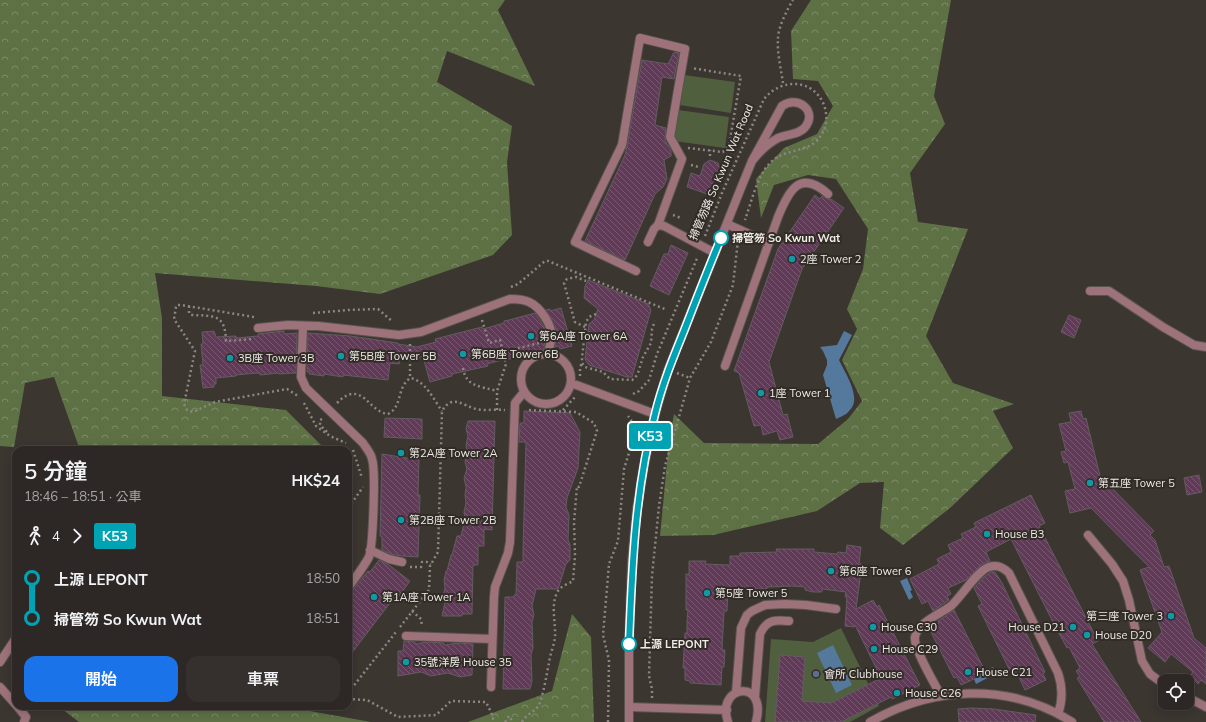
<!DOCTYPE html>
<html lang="zh-TW">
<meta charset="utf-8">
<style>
body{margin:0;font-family:Mulish,"Noto Sans TC",sans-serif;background:#35302d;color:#f1f3f6;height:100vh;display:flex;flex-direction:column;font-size:15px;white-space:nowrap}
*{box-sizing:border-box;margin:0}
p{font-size:13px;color:#a7a6a7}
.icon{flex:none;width:22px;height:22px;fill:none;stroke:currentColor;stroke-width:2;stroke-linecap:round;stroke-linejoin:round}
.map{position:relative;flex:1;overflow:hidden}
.side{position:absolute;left:12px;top:446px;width:340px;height:264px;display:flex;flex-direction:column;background:#2d2825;border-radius:12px;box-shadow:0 2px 10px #0003,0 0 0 1px #484442}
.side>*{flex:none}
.badge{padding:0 8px;border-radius:3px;font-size:14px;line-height:26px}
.controls{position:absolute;left:1158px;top:674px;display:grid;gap:8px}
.controls a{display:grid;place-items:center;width:36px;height:36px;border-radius:8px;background:#2d2825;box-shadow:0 2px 10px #0003,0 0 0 1px #484442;font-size:20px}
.map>.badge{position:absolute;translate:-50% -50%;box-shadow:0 0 0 2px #fff}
.legs{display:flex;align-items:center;gap:6px;height:44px;padding:0 12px;font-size:13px}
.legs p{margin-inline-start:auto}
.summary{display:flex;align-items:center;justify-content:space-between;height:68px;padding:0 12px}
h1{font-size:22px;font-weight:600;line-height:30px}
.action{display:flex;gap:8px;margin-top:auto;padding:8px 12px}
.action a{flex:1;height:46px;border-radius:12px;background:#1a73e8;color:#fff;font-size:16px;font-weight:600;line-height:46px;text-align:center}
.action a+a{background:#35302d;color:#f1f3f6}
ul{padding:0 12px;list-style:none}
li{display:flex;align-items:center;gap:14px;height:40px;font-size:15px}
li i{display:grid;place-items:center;width:6px;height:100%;margin:0 5px;background:currentColor}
li i::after{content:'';width:10px;height:10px;margin:-5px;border:3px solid;border-radius:50%;background:#2d2825}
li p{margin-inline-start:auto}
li:first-child i{background:linear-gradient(#0000 50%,currentColor 0)}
li:last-child i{background:linear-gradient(currentColor 50%,#0000 0)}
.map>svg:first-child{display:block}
</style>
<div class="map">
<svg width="1206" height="722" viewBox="0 0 1206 722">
<defs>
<pattern id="forest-crowns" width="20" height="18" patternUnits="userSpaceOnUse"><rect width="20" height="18" fill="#5d7145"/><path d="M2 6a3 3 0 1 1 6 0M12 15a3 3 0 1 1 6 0" fill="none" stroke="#7c8c69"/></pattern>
<pattern id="building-back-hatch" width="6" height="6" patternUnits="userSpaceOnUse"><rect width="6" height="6" fill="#613a58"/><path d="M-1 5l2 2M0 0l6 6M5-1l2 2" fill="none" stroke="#785770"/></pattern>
</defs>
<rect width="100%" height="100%" fill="#3c3631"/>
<!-- forest -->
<path fill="url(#forest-crowns)" d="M0,0H505L498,10L535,86L447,51L437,82L512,126L507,162L512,235L493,255L380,294L316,286L155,273L162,318V396L286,410L326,450H244L241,445L233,450H80L54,377L25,383L14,447L0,446Z
M811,0H951L934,96L945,124L910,173L918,222L968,229L926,336L953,383L1014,404L993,411L1013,448L950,508L903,545L880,528L884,482L860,483L817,511L713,535L660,536L669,442L674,414L704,443L818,444L848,419L862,401L842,360L857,329L847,309L863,269L868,229L836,179L808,175L774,185L761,218L756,179L784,148L817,134L833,106L818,81L793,79L791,31Z
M572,614L591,637L594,722H468L552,691Z
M58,706H301L304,710L371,722H79Z"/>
<!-- pitch -->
<path fill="#505f3e" d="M684,75L735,82L731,113L680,105Z
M678,110L729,117L725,148L674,141Z
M841,628L879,706L850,722H765L771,639L813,642Z"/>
<!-- water -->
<path fill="#55799d" d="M844,331L852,335L839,360C845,373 863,399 849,411C846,415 840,417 836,419L823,375L827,365V360L823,351L820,347L837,345Z
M907,578L912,590L910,591L913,597L909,600L900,581Z
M833,645L852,685L836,693L817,653Z
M993,667L997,673L976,684L974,679L978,677L977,675Z"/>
<!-- building -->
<path fill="url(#building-back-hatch)" stroke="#635c61" d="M674,52L679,53L674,79L662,77L655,125L666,128L665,139L667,145H668L671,151V156L664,160L667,179L663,187L655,194L625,260L585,241L625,155L627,146L642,60L668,64Z
M710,160L718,163L720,169L712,184L717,186L713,196L687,187L691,173L700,176L704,164Z
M815,195L820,199L822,196L827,199H831L844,208L802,269L769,362L783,415L787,414L793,437L780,440L777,431L763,435L761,425L754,426L739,373L734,371L778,249Z
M671,245L688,253L669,295L650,286L664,254H668Z
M588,280L648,304L651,310L632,377H627L589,365L586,361L585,359L589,324L594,320L598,309L584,298L585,286Z
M561,308L572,346L560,349L559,346L555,347L557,333L555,326L546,310L550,309V311Z
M535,313L540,320L545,329V339L544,349L527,353V355L521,357L498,361L487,364L488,366L452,374V376L430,382L423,357L400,358L399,364L390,363L388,380L343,375V377L324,374V376L309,374L310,372H307L308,333L350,336L398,343V344L417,347L436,342L435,339L482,327L483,329L504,323V321L509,320Z
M1069,315L1081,320L1074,338L1061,332Z
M214,331L216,337L236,336V338L258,336V334L284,331V334L297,333L296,373L279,374V373L260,375V373L246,374L236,375V376L216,378V384H214V387L203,388L200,365H203L201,344H203L202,332Z
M524,411L570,413L580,432L578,468L567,498L566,507L569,515L568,540L570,545V560L566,564L558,589H536L532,606L534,615L532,622L533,648L531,655L532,681L530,689H503L505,597H514V595H516L517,562H523V550L526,442H519L520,423H524Z
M1081,411L1083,419L1086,418L1100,476L1154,531L1150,535L1155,540L1164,567L1169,566L1194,638L1206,648V684L1201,680L1198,684L1190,676L1193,672L1171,654L1165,662L1148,648L1162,632L1140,570L1149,567L1091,508L1070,513L1065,491L1075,489L1068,462L1064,463L1061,452L1066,451L1059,424L1071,422L1069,413Z
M385,418L422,419V439L384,437Z
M468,421H495L492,530L484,529V546H478V565H473L472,614H462V616H442L445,602L443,596L445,588L444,580L446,571H447L451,555H452L457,536H461L465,520L464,512L466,503L465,495L466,487L464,478L467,469L465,462L467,453L466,445L468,436L466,429Z
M382,454L419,460L418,495H420L418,557L402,556L391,554L382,550V537L380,536Z
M1199,475L1202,492L1187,495L1184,478Z
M1031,495L1045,523L1039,526L1098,641L1092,644L1141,722H1104L1077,678L1080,677L1076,671L1080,668L1069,647L1067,648L1056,628L1011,539L986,552L990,561L981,565L966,580L948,588L951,594L947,596L949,600L933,611L928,601L922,604L910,579L939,564L937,559L951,552L948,545L963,538L961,534L976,527L974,523Z
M847,545L861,547L859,564H862L856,609L873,600L877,607L879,605L920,685L892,699L891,697L841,722H775L780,655L805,657L802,701L831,703L881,678L855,625L854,627L845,626L847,597H845L846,592L822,589V592H813L805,590V587L792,586L767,587V589H750V587L728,588L727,611H724L722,650H725L724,667H722L721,685L690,683V681L685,680V668H683L685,633H687V621L688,610H686V574H689V561H706L705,564L730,565V556H740V553L777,552L776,549H814V552L837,554L838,552L846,553Z
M379,560L389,565L410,581L397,599L395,601L393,599L348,658V596L368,571L370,572Z
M991,572H995L1002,583L1045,672L1043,674L1046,680L1025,690L1018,675L1013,677L978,606L982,604L974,588L984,577Z
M954,610L985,671L977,675L978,677L961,685L957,677L954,678L929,628L939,623L938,621Z
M404,641L415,642V644L428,642L444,643V645L459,643L473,644L472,675L460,677L448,673L431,676L421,672L398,676V651H403Z
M971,708L994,709L1036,715L1035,722H959L958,709Z"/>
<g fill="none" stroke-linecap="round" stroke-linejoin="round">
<defs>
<path id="service" d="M727,224L769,243
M648,242L654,229L658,225L664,226L715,253
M303,326L301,377L306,388L363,443C366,448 371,453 372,459C376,471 373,546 369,557C363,568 355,578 348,588
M258,328L288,325L318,326L399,335L421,332L510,299C516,299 523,299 529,302C540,307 553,325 551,338C551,343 549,349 548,354
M521 379a25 25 0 1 1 50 0a25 25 0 1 1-50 0Z
M725,366L778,217C789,190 800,169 828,194
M571,383L655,414
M1088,535L1112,564L1123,581L1129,600L1142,661L1150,674L1165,685
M370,550L389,559L402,562
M406,636L492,639
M491,687L494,597L495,587L508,553L510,542L515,403L524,392
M736,693L741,628L747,615L752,611L765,605L785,604L806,605L836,609
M941,696C935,684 913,648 915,637C917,623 940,614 951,606C961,597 978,570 989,567C997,564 1004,568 1009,573L1058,673C1063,688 1063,700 1058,714
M755,697L760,634C767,619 775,620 789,621
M1187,697L1206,707
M629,707L727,710
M728,722C715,685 768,677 756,722
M870,722C933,686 1009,682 1072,722"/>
<path id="pedestrian" d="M636,271L575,242L622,145L640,38L685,49L670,137L682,159L658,225"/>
<path id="minor" d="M1090,291H1109L1163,327L1194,345L1206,347
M0,662L16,638
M0,687L16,705
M17,706L26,717L24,722"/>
<path id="tertiary" d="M629,722V644L632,561L637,508L644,466L655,414L668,370L743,183L752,161L782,106C797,95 817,110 806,126C800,135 787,134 778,138C767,144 759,152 752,161"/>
</defs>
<!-- service casing -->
<use href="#service" stroke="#59534e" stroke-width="10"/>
<!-- pedestrian casing -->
<use href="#pedestrian" stroke="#59534e" stroke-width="10"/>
<!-- minor casing -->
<use href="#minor" stroke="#59534e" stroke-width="10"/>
<!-- tertiary casing -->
<use href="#tertiary" stroke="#59534e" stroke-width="10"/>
<!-- path -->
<path stroke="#8c8782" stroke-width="2.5" stroke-dasharray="2 3" stroke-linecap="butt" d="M783,83C781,69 777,53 778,39C778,27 787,10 793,0
M688,148L723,152L729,145L741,76L691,68
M710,156V150
M691,165L699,167
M673,215L681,218
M705,236L722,193L764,99C781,78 813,78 824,105C826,111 827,117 826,123C818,158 786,144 769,164C757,177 751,203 745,220
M511,287L518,284L545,261H548L667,310
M189,306V313L191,315C215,316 225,314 226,341L254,339
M313,313L349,310L378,309L393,322
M596,314L589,317L586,322L582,358V363L585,367L603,372L610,379L632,380L635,378L638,373L643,357L651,343L652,329L655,321
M254,317L181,305H177L176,307L174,319L195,351L184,404L187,410L193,412L215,402L287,389L298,396
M482,320L489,343L500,340L503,352
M585,327L575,322L574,319L564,283L567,279L576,277L586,281
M410,344V378
M463,368C466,387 480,386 497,391
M677,373L690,378
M580,376V367L582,363
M633,394L639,391L649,380L657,354L698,256
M304,403L316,426L330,436L346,443
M337,403C362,378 368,412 388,414C403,406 396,389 410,378C425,380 434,400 442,411
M497,410V391L506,364L503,352L539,343
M563,410L576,396
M322,419L320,420V425L327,432
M353,450L362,478
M410,567H421L422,562H427L431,564
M349,568V507L363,487
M412,611L421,619L422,626
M400,627L429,590L430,566L438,552L442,411C452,394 462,405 476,409C485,411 496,409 505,410
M348,693L396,632
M652,698V689L649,676L652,576L659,506L665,466L690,378L711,342L733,285L738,240
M348,699L367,700L398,717L436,715L451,701L486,702L491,712L494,722
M505,722L509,716L513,722
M522,722C526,714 535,712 539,705C544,692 546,677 549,663C550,654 554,646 555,637C556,623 550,604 558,591C561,586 568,584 573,581L575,556L574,522L577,486L579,487L597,431L594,423L576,412L526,410
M608,722L609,660L603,635L609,564L618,541L624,469L634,437L631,420L628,416"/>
<!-- service -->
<use href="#service" stroke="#9e727b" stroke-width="8"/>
<!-- pedestrian -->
<use href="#pedestrian" stroke="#9e727b" stroke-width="8"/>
<!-- minor -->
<use href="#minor" stroke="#9e727b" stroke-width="8"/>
<!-- tertiary -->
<use href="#tertiary" stroke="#9e727b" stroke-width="8"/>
</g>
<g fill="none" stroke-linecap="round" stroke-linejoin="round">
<defs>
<path id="line-1" d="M629,644C632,567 635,489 655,414C662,385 673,358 684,331C696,300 708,269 721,238"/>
</defs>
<!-- line-1 casing -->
<use href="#line-1" stroke="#fff" stroke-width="9"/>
<!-- line-1 -->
<use href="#line-1" stroke="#00a3b4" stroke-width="6"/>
</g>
<!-- markers -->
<g fill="#fff" stroke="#00a3b4" stroke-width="2">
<circle cx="721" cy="238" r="7"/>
<circle cx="629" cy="644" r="7"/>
</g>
<g fill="#0f9aa8" stroke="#322c27" stroke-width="1.5">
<circle cx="792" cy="259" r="4"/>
<circle cx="531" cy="336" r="4"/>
<circle cx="463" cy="354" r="4"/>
<circle cx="341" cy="356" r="4"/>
<circle cx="230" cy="358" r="4"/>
<circle cx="761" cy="393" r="4"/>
<circle cx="401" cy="453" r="4"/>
<circle cx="1090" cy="483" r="4"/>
<circle cx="401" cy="520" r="4"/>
<circle cx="987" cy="534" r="4"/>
<circle cx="831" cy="571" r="4"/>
<circle cx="707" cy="593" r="4"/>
<circle cx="374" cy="597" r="4"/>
<circle cx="1171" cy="616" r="4"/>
<circle cx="873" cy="627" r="4"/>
<circle cx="1073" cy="627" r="4"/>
<circle cx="1087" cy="635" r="4"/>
<circle cx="874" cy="649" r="4"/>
<circle cx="406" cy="662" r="4"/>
<circle cx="968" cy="672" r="4"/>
<circle cx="897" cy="693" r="4"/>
</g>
<circle fill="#5c6f8a" stroke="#322c27" stroke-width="1.5" cx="816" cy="674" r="4"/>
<g text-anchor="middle" stroke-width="4" stroke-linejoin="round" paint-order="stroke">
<!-- street labels -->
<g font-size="11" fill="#efebe7" stroke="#322c27">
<text transform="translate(721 172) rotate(-67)" y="4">掃管笏路 So Kwun Wat Road</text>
</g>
<!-- stop labels -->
<g font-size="11" font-weight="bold" fill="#efebe7" stroke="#322c27" text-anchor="start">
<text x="732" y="242">掃管笏 So Kwun Wat</text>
<text x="640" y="648">上源 LEPONT</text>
</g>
<!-- poi labels -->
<g font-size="11" fill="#efebe7" stroke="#322c27" text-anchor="start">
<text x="800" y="263">2座 Tower 2</text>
<text x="539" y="340">第6A座 Tower 6A</text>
<text x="471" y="358">第6B座 Tower 6B</text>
<text x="349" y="360">第5B座 Tower 5B</text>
<text x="238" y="362">3B座 Tower 3B</text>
<text x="769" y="397">1座 Tower 1</text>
<text x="409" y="457">第2A座 Tower 2A</text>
<text x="1098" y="487">第五座 Tower 5</text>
<text x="409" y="524">第2B座 Tower 2B</text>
<text x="995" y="538">House B3</text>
<text x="839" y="575">第6座 Tower 6</text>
<text x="715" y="597">第5座 Tower 5</text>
<text x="382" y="601">第1A座 Tower 1A</text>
<text x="1163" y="620" text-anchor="end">第三座 Tower 3</text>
<text x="881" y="631">House C30</text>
<text x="1065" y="631" text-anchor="end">House D21</text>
<text x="1095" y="639">House D20</text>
<text x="882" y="653">House C29</text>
<text x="414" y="666">35號洋房 House 35</text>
<text x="976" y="676">House C21</text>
<text x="824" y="678">會所 Clubhouse</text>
<text x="905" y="697">House C26</text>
</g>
</g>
</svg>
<div class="controls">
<a><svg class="icon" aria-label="locate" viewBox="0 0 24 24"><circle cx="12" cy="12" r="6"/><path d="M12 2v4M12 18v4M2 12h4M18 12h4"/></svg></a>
</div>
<b class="badge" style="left:650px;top:436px;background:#00a3b4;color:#fff">K53</b>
<section class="side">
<div class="summary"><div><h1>5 分鐘</h1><p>18:46 – 18:51 · 公車</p></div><b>HK$24</b></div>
<div class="legs"><svg class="icon" aria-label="walk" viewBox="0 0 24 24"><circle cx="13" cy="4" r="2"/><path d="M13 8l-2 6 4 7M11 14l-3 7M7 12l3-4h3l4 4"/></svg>4<svg class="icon" aria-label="forward" viewBox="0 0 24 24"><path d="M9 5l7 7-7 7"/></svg><b class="badge" style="background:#00a3b4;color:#fff">K53</b></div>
<ul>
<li><i style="color:#00a3b4"></i><b>上源 LEPONT</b><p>18:50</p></li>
<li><i style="color:#00a3b4"></i><b>掃管笏 So Kwun Wat</b><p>18:51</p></li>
</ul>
<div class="action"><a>開始</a><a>車票</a></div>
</section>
</div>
